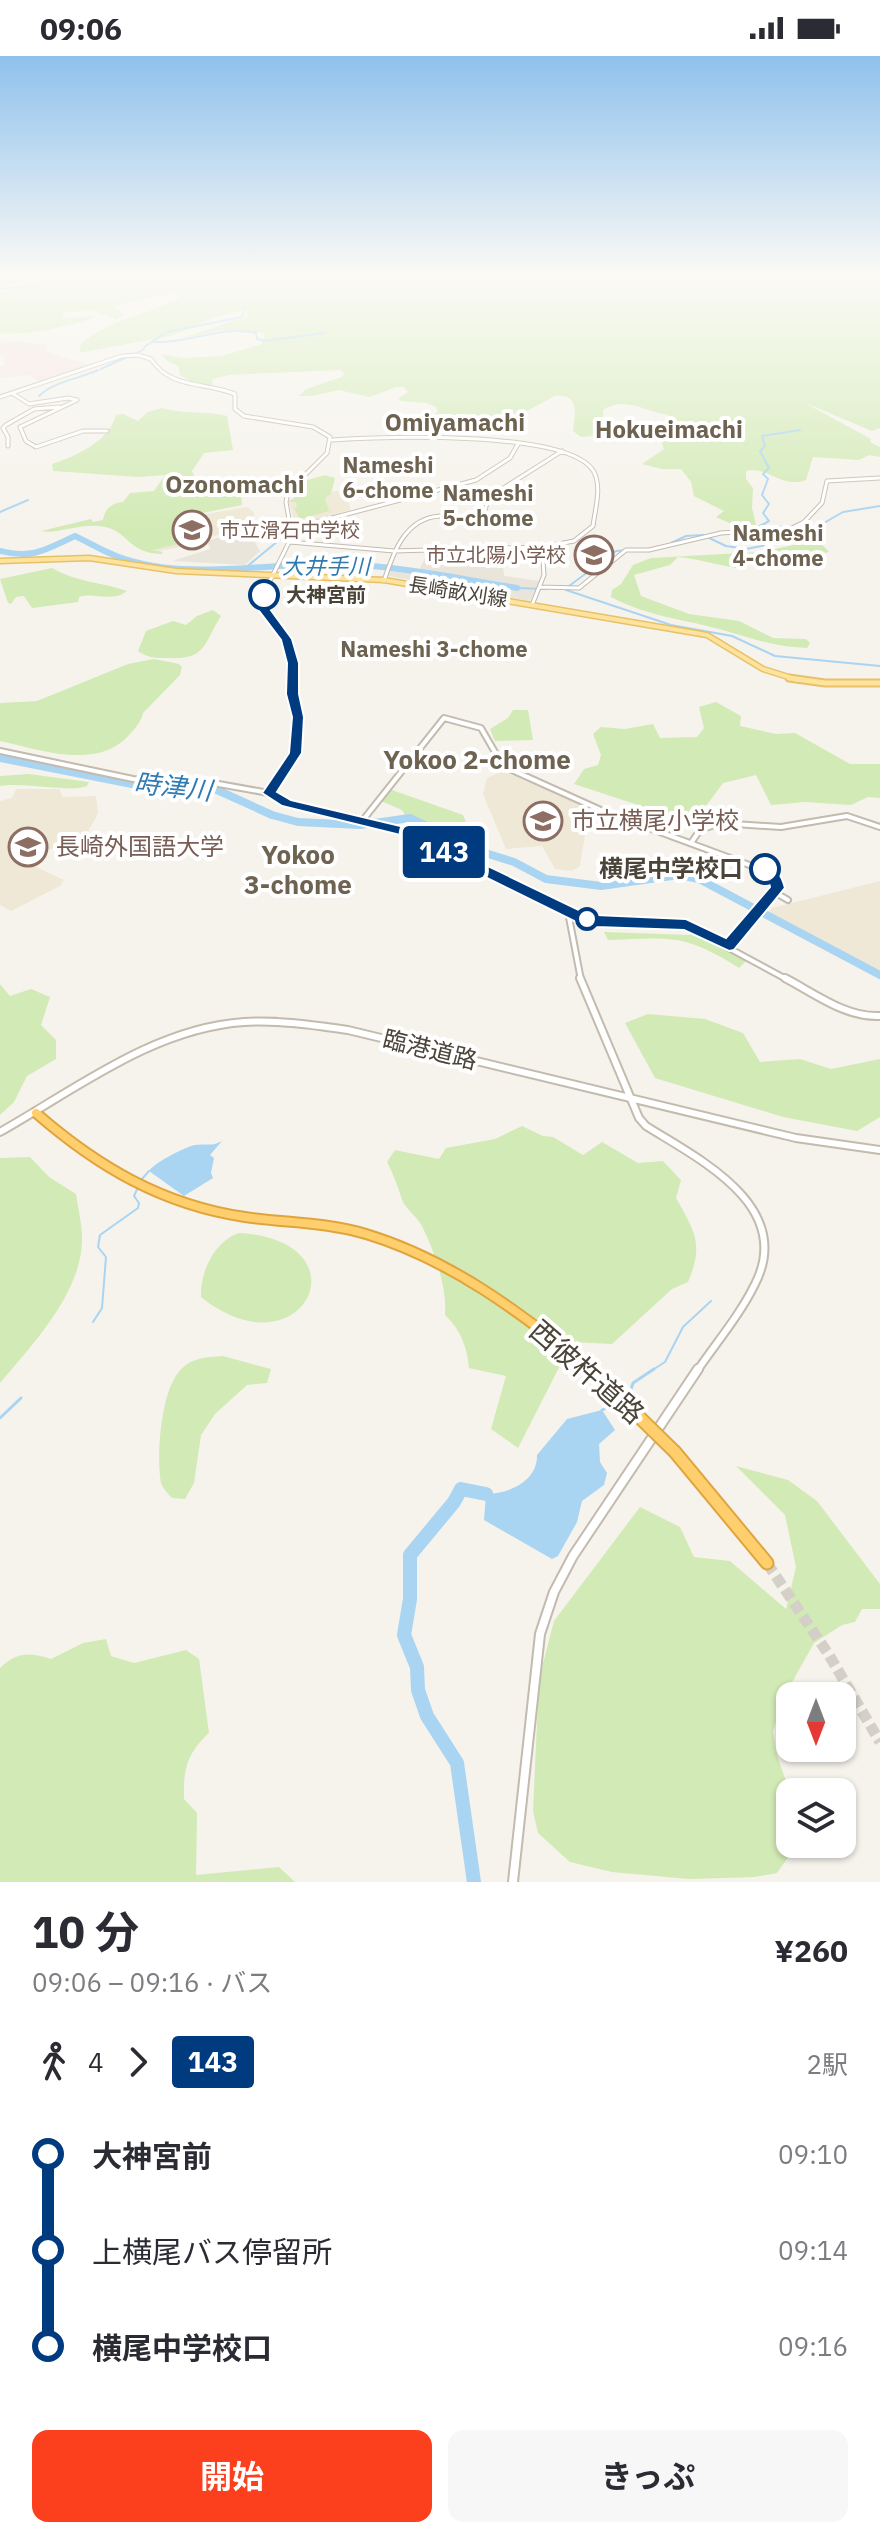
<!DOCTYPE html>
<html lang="ja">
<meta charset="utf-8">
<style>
body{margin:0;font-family:"IBM Plex Sans","Noto Sans JP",sans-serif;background:#f7f7f7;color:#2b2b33;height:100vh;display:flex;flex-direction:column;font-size:30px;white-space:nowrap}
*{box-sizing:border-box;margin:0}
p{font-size:26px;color:#7c7c81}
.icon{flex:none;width:44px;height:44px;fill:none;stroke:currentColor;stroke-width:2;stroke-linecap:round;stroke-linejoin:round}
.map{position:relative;height:1826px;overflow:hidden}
.sheet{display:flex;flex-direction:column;background:#fff;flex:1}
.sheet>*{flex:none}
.badge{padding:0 16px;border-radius:6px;font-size:28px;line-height:52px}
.needle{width:52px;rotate:180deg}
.buttons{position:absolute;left:776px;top:1626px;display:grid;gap:16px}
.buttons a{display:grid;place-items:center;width:80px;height:80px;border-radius:16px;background:#fff;box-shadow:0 2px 6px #0004;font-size:40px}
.map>.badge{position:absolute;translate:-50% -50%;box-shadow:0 0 0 4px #fff}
.legs{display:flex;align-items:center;gap:12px;height:88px;padding:0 32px;font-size:26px}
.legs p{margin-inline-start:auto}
.summary{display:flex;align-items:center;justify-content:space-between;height:136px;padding:0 32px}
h1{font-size:44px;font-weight:700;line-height:60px}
.button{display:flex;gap:16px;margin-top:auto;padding:16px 32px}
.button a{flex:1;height:92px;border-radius:16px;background:#fc3f1d;color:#fff;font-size:32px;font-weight:700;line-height:92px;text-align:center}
.button a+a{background:#f7f7f7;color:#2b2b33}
ul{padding:0 32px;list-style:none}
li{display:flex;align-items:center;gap:28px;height:96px;font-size:30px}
li i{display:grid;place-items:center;width:12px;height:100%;margin:0 10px;background:currentColor}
li i::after{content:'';width:20px;height:20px;margin:-10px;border:6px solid;border-radius:50%;background:#fff}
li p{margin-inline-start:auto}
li:first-child i{background:linear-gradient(#0000 50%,currentColor 0)}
li:last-child i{background:linear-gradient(currentColor 50%,#0000 0)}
.status{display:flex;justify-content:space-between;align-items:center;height:56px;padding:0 40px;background:#fff;direction:ltr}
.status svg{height:22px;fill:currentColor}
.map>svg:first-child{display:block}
</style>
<div class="status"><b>09:06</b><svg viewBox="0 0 49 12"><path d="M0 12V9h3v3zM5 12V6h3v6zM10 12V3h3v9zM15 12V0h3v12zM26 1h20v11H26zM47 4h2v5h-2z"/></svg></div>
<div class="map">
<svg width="880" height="1826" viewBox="0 0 880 1826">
<rect width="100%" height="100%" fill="#f6f3ec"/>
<!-- residential -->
<path fill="#eae5da" d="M253,471L255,479L253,483L260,495L245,509L172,505L210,493L207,485Z
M473,493L475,500L502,499L504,520L540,525L530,545L388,520L391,512L418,516L429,494Z"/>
<!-- education -->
<path fill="#efe8d6" d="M347,433L350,454L296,469L288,444Z
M248,451L254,457L252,471L197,484L176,492L157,495L140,491L139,476L176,463Z
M502,715L596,755L598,758L586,773L580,810L572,815L555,813L542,790L506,793L483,738L487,722Z
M16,733H59L63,741L96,740L98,757L87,778L70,781L66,787L46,795L34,810L64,824L60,830L11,855L0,849V745L12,742Z
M880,825V915L769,856L772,852Z"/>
<!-- medical -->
<path fill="#f6e3e0" d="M5,284L48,289L46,295L92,310L40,327L30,319L0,322V310H4L5,302L0,298V286Z"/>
<!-- green -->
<path fill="#d2eab5" d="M0,219H880V372L872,375L803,346L871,383L870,386L880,391V401L869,399L859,404L813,401L806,424C782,433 769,410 746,415V423L753,432L752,452L756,469L736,470L716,461L724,455L694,440L691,426L681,413H662L642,408L664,393L658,376L669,359C646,357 626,339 603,354V364L593,380L581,381L573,375C575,358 580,337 555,340L502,368L424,370L420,368L438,356L436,351L427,347L401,345L398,343L408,336L404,331H396L370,341L339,334L312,340H299L306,333L342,321L344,317L340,314L229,319L213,323L212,330L195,328L180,319L178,310L167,305L161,298L183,302L222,300L262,288L265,277L221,274L179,283L248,260L244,254L213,262L171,280L79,297L81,288C110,262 153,258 184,239L169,237L114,250L124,259L116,264L92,254L63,257V262L98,260C73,270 26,280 0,277V237L26,229L10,226L0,230Z
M162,352C184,359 205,354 227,360L233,394L204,397L192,415L196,424C212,422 223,427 240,427L242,449L183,461L184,465H188L195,484L152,494L163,496L161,498C128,497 129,476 105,471C81,466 57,479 41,475L91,463L93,466L103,464C105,452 112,447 123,446L130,437L154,435L165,419L138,421L53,415L52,408C77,400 110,384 116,359L123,358L138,365L148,356Z
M325,419L335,422L331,438L325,442L329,455L300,463L294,452L297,451L296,446H289L295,441L289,437L290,434L304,425Z
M818,484L829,496L774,506H752L745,513C722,511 702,503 678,501L670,509L634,519L641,540L689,558L739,565L773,582L806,583L810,587L807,592C778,591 760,585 733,577C692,564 650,562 611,541L612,534L621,528L633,509L651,502L760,496Z
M52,512C76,526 101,526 127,535C111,547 95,536 79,541L78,546L32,552L24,540L16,541L11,548L8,547L0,523Z
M213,554L221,560C203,588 207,604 168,602C157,602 147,602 138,595L146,575L173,565L186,569L197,560Z
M154,603L179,608L182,611L180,619L143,657C141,666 136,671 130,678C98,715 41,694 0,685V647L37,645L128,608Z
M716,646L741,660L740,670L776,678L795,677L850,708H880V742L868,741L851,749L805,746L771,749L756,719L723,727L709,746L688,767L665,764L641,750L574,728L584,713L598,709L601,699L593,678L601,671L625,673L653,668L660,682L697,681L704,672L699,651Z
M513,654H528L533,684L495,685L490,673L508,662Z
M29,718L89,726L87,730C72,737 25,726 0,730V720Z
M392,734L463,759L468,771L458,782L405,759L402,754L381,745Z
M604,876L689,879L693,876L746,905L739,912C683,877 672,882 608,884Z
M0,928L10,940L31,933L50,941L41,969L56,984V1003L27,1020L14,1046L0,1059Z
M648,958L705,963L743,977L760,1006L800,1003L831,1013L880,1003V1061L857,1075L783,1061L655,1022L625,967Z
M522,1070L543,1080L553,1081L583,1099L602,1086L638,1107L663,1105L681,1124L676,1142C695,1176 704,1188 688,1226L672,1233L612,1288L572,1286L518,1392L491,1373L506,1320L469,1312C467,1291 461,1274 445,1259C447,1230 435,1197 422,1170C417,1161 408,1155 403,1146C398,1132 394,1119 387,1106L395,1094L439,1103L446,1092L495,1083Z
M30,1101L49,1121L76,1138C78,1152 82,1167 82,1182C83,1235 33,1288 0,1327V1102Z
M239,1177C370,1185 302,1322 201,1241C200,1215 215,1185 239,1177Z
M223,1300L271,1313L267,1327L247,1329L215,1358L201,1379L194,1427L185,1443L172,1442C168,1438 163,1432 161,1427C156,1400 161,1338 178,1317C189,1302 206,1301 223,1300Z
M736,1410L788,1424L817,1445L880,1528V1553H862L855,1566L842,1569L814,1587L786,1637L773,1675L777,1699L790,1737L792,1788L789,1800L777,1817L755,1821L689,1823L612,1816L570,1806L538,1777L533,1755L539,1623L554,1565L640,1451L680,1471L694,1501L730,1505L786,1553L796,1511L785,1459Z
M106,1583L111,1600L134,1607L186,1594L199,1603L209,1677C187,1697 183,1714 184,1743L197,1757L196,1819L279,1811L295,1826H0V1612C17,1596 29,1596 51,1603L83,1587Z"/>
<!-- water -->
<path fill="#a9d4f2" d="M222,1085L210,1099L214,1102L211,1117L213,1122L184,1140L149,1115C154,1107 185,1091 195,1089C205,1087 211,1091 222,1085Z
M602,1354L615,1374L599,1388L600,1406L607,1417L604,1429L582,1445L577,1466L558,1500L552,1503L484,1464L486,1438C510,1438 538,1424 537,1399L567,1363Z"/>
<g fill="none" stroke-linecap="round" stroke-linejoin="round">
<!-- stream-far1 -->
<path stroke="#a9d4f2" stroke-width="2" d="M0,233L35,229
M154,286C189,288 221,269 256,277L257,283L264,285L325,277
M144,291L167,276L242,261L245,251
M135,298L144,293
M101,313L129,300
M39,340C53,326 78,323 98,314
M0,456L28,444
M671,487L686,480L703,479L726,490L746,493L796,483L843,456L880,450
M762,487L756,472L769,465L763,457L769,448L762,439L768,423L763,418L769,412L760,395L765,390L762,380L800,374
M244,513L284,480
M517,532L546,533
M565,533L616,495L642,493
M566,534L671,569L732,580L775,600L880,610
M142,1123L149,1115
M93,1266L102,1252L106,1201L98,1191L100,1179L138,1152L139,1147L134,1140L139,1129
M651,1315L665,1306L683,1271L711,1245"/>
<!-- stream -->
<path stroke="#a9d4f2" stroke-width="3" d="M628,1343L633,1327L654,1313
M602,1354L619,1346
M0,1362L21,1342"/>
<!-- river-far2 -->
<path stroke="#a9d4f2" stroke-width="6" d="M0,495C33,503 45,494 75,480C90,487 104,496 119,501C184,525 267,507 334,508C396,509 456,522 517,532"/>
<!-- river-far1 -->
<path stroke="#a9d4f2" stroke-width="8" d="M0,702L142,730L217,734L272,759L298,766L360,769L410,762L482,796L514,806L546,823L601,830L679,819L699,823L880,919"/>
<!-- river -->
<path stroke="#a9d4f2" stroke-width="14" d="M474,1826L457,1707L427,1660L418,1634L417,1611L404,1579L410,1543V1499L454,1446L461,1433L486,1438"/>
<!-- highway-tunnel -->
<path stroke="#d4d0c8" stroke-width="11" stroke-dasharray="11 5" stroke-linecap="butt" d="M767,1507L829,1599L880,1686"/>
<defs>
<path id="minor-far3" d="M12,337L29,348L68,342L77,344L20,371L26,385L36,391L83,375H107
M0,341L122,300L138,299L151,303C170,333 205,326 235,338V353L244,360L313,371L330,381L327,397L288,436L286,446L292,480L259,547C280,575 293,588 293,624
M8,390V381L3,372L6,369L34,353L59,351
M294,472L476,424L510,402L518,388
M290,486L394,495L542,491L574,485L593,470C595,453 602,432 594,416C570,373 378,381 332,384
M384,525C393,497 405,462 440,460C453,459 466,464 479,463L484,459L488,442L562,395
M540,531L579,532L626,494H649L721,477L792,472L804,466L822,447L827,425L880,422
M532,549L544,519L542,491"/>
<path id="minor-far2" d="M0,695L133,723L213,727L269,737L287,747L404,776L580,861L596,865L686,869L788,924
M269,737L296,697L298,661L293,622
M363,764L444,662L481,672L503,710L603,755L771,817L778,832L729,890
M691,787L700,774L720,767L781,771L847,760L880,771
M776,837L788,844
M568,856L581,924"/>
<path id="minor-far1" d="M580,922L639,1062L646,1070C699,1103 795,1150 755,1228C740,1259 716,1287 697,1315
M785,922C814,937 846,962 880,960
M0,1076C76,1033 154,972 244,966C279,964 313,969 348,974L796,1082L880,1094"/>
<path id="minor" d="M513,1826L540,1578L554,1536L573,1500L698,1313"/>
<path id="major-far1" d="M0,505L89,502L176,515L384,524L707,579L763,613L798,624"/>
<path id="major" d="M789,622L825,627H880"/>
<path id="highway-far1" d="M36,1057C98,1111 163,1149 245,1161C286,1167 327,1166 366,1178C449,1203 518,1255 585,1308"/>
<path id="highway" d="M675,1396L767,1507"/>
</defs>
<!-- minor-far3 casing -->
<use href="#minor-far3" stroke="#c2bbae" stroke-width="5"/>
<!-- minor-far2 casing -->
<use href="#minor-far2" stroke="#c2bbae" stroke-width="8"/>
<!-- minor-far1 casing -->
<use href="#minor-far1" stroke="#c2bbae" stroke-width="10"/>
<!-- minor casing -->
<use href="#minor" stroke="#c2bbae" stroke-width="12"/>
<!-- major-far1 casing -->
<use href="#major-far1" stroke="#e6c16a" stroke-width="7"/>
<!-- major casing -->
<use href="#major" stroke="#e6c16a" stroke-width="9"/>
<!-- highway-far1 casing -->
<use href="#highway-far1" stroke="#e0a43c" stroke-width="12"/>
<!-- highway casing -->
<use href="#highway" stroke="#e0a43c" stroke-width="15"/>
<!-- minor-far3 -->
<use href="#minor-far3" stroke="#fff" stroke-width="3"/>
<!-- minor-far2 -->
<use href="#minor-far2" stroke="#fff" stroke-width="4"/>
<!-- minor-far1 -->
<use href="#minor-far1" stroke="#fff" stroke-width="6"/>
<!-- minor -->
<use href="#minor" stroke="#fff" stroke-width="8"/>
<!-- major-far1 -->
<use href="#major-far1" stroke="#ffe39c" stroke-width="4"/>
<!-- major -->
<use href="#major" stroke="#ffe39c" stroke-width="5"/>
<!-- highway-far1 -->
<use href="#highway-far1" stroke="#ffcf6e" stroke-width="8"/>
<!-- highway -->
<use href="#highway" stroke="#ffcf6e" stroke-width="11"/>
<defs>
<path id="highway-bridge-far1" d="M585,1308L592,1315"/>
<path id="highway-bridge" d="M590,1313L675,1396"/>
</defs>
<!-- highway-bridge-far1 casing -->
<use href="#highway-bridge-far1" stroke="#e0a43c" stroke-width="12" stroke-linecap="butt"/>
<!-- highway-bridge casing -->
<use href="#highway-bridge" stroke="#e0a43c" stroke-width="15" stroke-linecap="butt"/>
<!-- highway-bridge-far1 -->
<use href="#highway-bridge-far1" stroke="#ffcf6e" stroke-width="8"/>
<!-- highway-bridge -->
<use href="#highway-bridge" stroke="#ffcf6e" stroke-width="11"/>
</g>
<!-- sky -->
<linearGradient id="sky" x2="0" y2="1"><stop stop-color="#8fc1ec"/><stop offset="0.46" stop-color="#fbfaf6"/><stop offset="1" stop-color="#fbfaf6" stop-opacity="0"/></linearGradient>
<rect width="880" height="475" fill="url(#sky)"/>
<!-- line-1 -->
<path fill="#003b80" stroke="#fff" stroke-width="2" d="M260,537H267L265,546L292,583L299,607V638L304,661L302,697L277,736L291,744L409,772L583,856L596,859L686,863L726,882L770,831L768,823L758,813L760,810C775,806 782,820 785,832L734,894L729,895L684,874L596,871L574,865L400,779L282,750L262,737L289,697L292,661L286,638L287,607L281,584L253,547Z"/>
<!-- icons -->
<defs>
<symbol id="school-ring" viewBox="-11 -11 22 22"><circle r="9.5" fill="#fff" stroke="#8d6e63" stroke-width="1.5"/><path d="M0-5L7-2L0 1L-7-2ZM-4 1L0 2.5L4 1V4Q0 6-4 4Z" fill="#8d6e63"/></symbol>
<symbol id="university-ring" viewBox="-11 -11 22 22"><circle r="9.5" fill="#fff" stroke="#8d6e63" stroke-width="1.5"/><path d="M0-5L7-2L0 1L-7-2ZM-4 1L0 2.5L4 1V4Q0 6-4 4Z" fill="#8d6e63"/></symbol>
</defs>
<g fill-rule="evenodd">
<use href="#school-ring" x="170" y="452" width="44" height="44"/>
<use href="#school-ring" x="572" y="477" width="44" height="44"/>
<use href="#school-ring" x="521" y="743" width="44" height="44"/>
<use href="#university-ring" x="6" y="769" width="44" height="44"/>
</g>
<!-- markers -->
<g fill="#fff" stroke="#003b80" stroke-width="4">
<circle cx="264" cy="539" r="14"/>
<circle cx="765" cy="813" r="14"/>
<circle cx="587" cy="863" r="10"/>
</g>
<g text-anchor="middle" stroke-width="8" stroke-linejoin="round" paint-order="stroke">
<!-- far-education labels -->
<g font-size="20" fill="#785e54" stroke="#fff" text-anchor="start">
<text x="220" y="481">市立滑石中学校</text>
<text x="566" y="506" text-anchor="end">市立北陽小学校</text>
</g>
<!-- far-street labels -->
<g font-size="20" fill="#4b4439" stroke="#fff">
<text transform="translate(458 536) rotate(9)" y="7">長崎畝刈線</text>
</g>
<!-- far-stop labels -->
<g font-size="20" font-weight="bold" fill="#4b4439" stroke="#fff" text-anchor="start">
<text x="286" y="546">大神宮前</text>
</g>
<!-- far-neighbourhood labels -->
<g font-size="22" font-weight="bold" fill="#6e6250" stroke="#fff">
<text x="388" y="417">Nameshi<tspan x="388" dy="25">6-chome</tspan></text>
<text x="488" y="445">Nameshi<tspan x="488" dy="25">5-chome</tspan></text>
<text x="778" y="485">Nameshi<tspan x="778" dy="25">4-chome</tspan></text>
<text x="434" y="601">Nameshi 3-chome</text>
</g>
<!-- far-water labels -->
<g font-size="22" font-style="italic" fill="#2e7ab2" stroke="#fff">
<text x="326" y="518">大井手川</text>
</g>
<!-- far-quarter labels -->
<g font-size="24" font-weight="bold" fill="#6e6250" stroke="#fff">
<text x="455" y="375">Omiyamachi</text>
<text x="669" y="382">Hokueimachi</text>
<text x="235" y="437">Ozonomachi</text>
</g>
<!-- education labels -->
<g font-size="24" fill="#785e54" stroke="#fff" text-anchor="start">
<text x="571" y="773">市立横尾小学校</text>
<text x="56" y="799">長崎外国語大学</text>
</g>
<!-- stop labels -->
<g font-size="24" font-weight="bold" fill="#4b4439" stroke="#fff" text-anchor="end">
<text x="743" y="821">横尾中学校口</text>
</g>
<!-- street labels -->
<g font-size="24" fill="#4b4439" stroke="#fff">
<text transform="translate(430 994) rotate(14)" y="8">臨港道路</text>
</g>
<!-- neighbourhood labels -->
<g font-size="26" font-weight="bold" fill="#6e6250" stroke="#fff">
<text x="477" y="713">Yokoo 2-chome</text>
<text x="298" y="808">Yokoo<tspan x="298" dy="30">3-chome</tspan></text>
</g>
<!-- water labels -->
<g font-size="26" font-style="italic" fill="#2e7ab2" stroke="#fff">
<text transform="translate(173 731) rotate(6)" y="9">時津川</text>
</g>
<!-- near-street labels -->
<g font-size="28" fill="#4b4439" stroke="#fff">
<text transform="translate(587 1316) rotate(41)" y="10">西彼杵道路</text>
</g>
</g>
</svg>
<div class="buttons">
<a><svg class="needle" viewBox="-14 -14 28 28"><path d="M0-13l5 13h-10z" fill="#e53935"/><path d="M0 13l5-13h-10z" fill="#7c7c81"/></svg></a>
<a><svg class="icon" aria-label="layers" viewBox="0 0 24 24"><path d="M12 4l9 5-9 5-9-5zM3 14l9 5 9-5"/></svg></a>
</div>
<b class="badge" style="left:444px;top:796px;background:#003b80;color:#fff">143</b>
</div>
<section class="sheet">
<div class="summary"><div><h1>10 分</h1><p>09:06 – 09:16 · バス</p></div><b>¥260</b></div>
<div class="legs"><svg class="icon" aria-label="walk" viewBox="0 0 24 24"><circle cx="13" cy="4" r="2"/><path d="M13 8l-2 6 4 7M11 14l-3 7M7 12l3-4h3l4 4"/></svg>4<svg class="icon" aria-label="forward" viewBox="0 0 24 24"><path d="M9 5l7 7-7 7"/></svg><b class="badge" style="background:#003b80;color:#fff">143</b><p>2駅</p></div>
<ul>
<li><i style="color:#003b80"></i><b>大神宮前</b><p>09:10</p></li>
<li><i style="color:#003b80"></i><span>上横尾バス停留所</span><p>09:14</p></li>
<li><i style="color:#003b80"></i><b>横尾中学校口</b><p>09:16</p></li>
</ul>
<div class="button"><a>開始</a><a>きっぷ</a></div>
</section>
